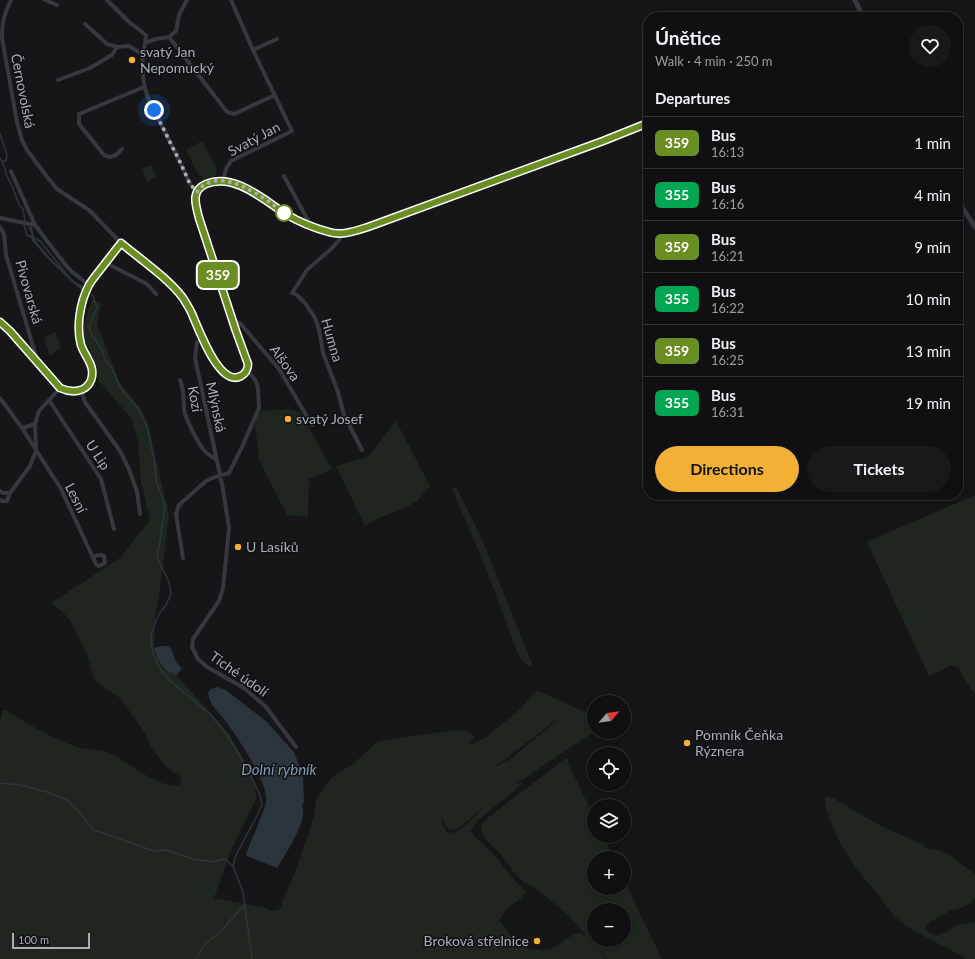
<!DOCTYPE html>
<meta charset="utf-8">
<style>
body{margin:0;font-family:Lato,sans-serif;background:#19191b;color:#f1f3f6;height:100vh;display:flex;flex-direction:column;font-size:15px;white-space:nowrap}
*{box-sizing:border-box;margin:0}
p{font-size:13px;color:#9c9d9f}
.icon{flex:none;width:22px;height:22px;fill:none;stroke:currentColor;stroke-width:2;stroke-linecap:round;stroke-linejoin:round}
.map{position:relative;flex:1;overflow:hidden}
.side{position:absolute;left:643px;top:12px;width:320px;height:488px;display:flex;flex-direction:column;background:#101012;border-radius:16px;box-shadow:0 2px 6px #0003,0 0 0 1px #303032}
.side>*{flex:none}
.badge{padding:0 8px;border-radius:6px;font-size:14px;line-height:26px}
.needle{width:26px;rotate:62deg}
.buttons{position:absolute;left:587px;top:695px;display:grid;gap:8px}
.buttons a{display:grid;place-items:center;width:44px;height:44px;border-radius:50%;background:#101012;box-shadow:0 2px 6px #0003,0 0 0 1px #303032;font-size:20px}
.scale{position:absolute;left:12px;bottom:10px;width:78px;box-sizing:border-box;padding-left:4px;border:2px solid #a8adb8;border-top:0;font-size:11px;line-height:14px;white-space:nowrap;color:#a8adb8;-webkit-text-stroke:3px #111113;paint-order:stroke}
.you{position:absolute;width:20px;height:20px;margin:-10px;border:3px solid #fff;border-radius:50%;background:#1a73e8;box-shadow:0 0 0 6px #1a73e833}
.map>.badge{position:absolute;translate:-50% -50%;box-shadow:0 0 0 2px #fff}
h2{padding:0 12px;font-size:15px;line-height:36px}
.round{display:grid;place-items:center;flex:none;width:42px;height:42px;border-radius:21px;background:#19191b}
.head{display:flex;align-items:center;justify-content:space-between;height:68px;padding:0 12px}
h1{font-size:19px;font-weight:700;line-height:30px}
.button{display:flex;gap:8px;margin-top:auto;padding:8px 12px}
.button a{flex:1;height:46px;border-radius:24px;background:#f2b134;color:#111;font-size:16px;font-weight:700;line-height:46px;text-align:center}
.button a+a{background:#19191b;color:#f1f3f6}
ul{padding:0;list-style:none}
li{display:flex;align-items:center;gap:12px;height:52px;padding:0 12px;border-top:1px solid #303032}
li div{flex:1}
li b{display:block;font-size:15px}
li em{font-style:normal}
li .badge{min-width:44px;font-weight:700;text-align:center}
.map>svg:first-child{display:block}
</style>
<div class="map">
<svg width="975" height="959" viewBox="0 0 975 959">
<rect width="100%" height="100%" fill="#161618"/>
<!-- green -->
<path fill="#1e261f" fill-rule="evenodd" d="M202,141L216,167V175L203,180L201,175L199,176L186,150Z
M151,165L156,177L147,182L142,169Z
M92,299L101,304L97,324L120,383L141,409L148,423L155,455L169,514L159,596L155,617L154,648L158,658L162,666L168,672L173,673L176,675L227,731L244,759L255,783L256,799L232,848L214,898L266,908L271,911L280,909L284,897L294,875L309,832L314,815L316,800L332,777L353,764L378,741L455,730C462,730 470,731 475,737L467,745L484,739L511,717L520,709L534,693L538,691L594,716V732L516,784L523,782L521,785L477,821L471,831L477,839L494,855L511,876L526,892C522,899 515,902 509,907C505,911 502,915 499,920C505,927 510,936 517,942C525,949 543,953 553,948C562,943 569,935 580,933L586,936C574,918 552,901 534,888C531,885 527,884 524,882C513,873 506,861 498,851C492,845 482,839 481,829C481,822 489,817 494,813L562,761L565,759H568L569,765L594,817V836H603L614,858H594V888H624V879L639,912L662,959H607L601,953L605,959H0V722L3,710H6C28,724 51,738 77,747C86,750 97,749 107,752C124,758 162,793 181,784V779L179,776L166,767L152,749L143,730L120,698L96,682L94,680L87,654L71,622L63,612L51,603L120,558L150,520L141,481L138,442L131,418L98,380C99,362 91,364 87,351C79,331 86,318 92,299ZM561,716L556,721L507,762V760L488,771L508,757ZM483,808L465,826L456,832L447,833L441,821L443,820L449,830C461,831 473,814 483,808ZM594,910H624V940H594Z
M56,332L61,347L50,356L44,337Z
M287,409L300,412L332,469L309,479L308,517L287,515L259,460L255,423L257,416L261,411Z
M396,421L430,486L417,501L401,510L376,519L365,526L336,466L368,457Z
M456,487L481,537L533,666H528L520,658L516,649L496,595L472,535L452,489Z
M975,495V695L969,686L958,668L952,665L930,676H929L867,542Z
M825,796L833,798L879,825L924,845L925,848L941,851L951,856L975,874V899L964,907L949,911L940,917L931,921L925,927L928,932L936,936L949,931L953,927L956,925L975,922V959H967L962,956L954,952L909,928L895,917L854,865L840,843L829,818L825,804Z"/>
<!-- water -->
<path fill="#2c353c" d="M28,226L32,227L35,240L50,258L74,281L91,291L89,295L83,291L73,283L45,256L37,246L32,241L31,233Z
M162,646H168L172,650L176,662L182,669L176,675L173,673L168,672C161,665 157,658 154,648Z
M217,687L226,690L267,722L294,752L298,762L303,777L304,802L302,805C302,807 303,809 303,811C304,826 285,855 277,868L247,856L246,854C251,841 257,828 262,814C264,810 265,806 266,802C269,785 240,741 229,726C221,713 211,709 208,693L211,689Z"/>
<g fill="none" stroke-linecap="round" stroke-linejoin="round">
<!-- stream -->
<path stroke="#2c353c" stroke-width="1.5" d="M0,134L7,155L6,160L2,162
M0,158L5,168L6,174L13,188L19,205L23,209L25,222L24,225L27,235L40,241L69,277
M89,293L93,296L97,308L89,327L91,333L102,350L105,360L111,367L120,387L140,411L148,430L155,464L156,481L165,506L160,541L157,557L169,582L171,594L166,605L159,614L155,623L151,636L152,649L155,658L159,667L170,681L210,714L221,727L234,746L244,764L248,770L260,795L262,804L259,812L236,855L233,866L243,892L252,959
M0,783L20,785L47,792L69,801L94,830L154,851L167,850L193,859L213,862L224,859L233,866
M196,959L204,945L221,931L245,904"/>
<!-- minor -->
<path stroke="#37383d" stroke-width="4" d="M11,0C4,15 2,22 2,38L17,122L22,140L27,150L48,178L57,189L89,210L121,243
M45,0L57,5
M107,0L129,22L146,35L145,43
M187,0L179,15L176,31L169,37L156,39L145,43C141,61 142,81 148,98L180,162L190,184L197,192
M85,24L107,44L117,47L129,46L142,54
M169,37L227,112L234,114L275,95
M253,50L277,39
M58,80L90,68L112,55L117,47
M122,149L116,155L110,157L104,155L79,124V114L144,87
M11,171L35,225L64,263L71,271L89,285
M284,176L311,226
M223,181L226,169L231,161L292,131L253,50L231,0
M0,218L35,225
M0,227L4,234L6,255L38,363
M341,234L340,239L332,248L307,270L292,293L297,295L305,303L315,318L319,329L323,353L338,392L344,415L362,450
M106,263L147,284L156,294
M233,322L240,323L279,369L312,425
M197,342L195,358L223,489L229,528L223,588L219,601L193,639L192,647L198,659L207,667L244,688L266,707L296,747
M180,380C184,389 183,398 184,408C184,417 198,443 204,450C208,455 212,457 217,460
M81,390L85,402L120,451L129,469L137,492L140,514
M0,398L22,428L61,489L96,564L99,566L105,563L104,556C100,554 97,555 93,557
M49,400L101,479L114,529
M22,428L35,424
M0,491L3,493H10
M0,500L2,501H7L10,493L30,466L36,451L35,424L39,411L60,388
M183,558L176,514L179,505L206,481L215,477L229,473L242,447L259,408L258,388L256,381L247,370"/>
<!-- tertiary -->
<path stroke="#37383d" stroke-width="5" d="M855,0L863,17
M958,201L975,227
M0,322L10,331L60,388C71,393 86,393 91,380C96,366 85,357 81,345C77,327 80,302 89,285C92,280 96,275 100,270C107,261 114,252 121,243C140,259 168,278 183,298C186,303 190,309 192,314C198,327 219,388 241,376C245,374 248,369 248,364L236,331L199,218C196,205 190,190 206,184C234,172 265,201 286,214C300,223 316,230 332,233C344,236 356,230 368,227L603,141L648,123"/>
</g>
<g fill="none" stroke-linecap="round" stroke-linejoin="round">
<defs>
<path id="line" d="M0,322L10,331L60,388C71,393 86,393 91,380C96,366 85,357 81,345C76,327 80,302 89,285C92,280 96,275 100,270C107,261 114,252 121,243C140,259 168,278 183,298C186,303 190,309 192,314C198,327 219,388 241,376C245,374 248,369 248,364L236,331L199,218C196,205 190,191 206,184C234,172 265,201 286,214C299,222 314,228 329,232C342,236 355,231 368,227L603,141L648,123"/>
</defs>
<!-- line casing -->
<use href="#line" stroke="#fff" stroke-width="9"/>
<!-- line -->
<use href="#line" stroke="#6b8e23" stroke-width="6"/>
<!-- walk -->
<path stroke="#a8adb8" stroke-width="4" stroke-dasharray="0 7.2" d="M154,110L180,162L190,184L197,192C219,162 266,199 287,215L284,213"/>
</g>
<!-- markers -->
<g fill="#f2b134" stroke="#111113" stroke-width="1.5">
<circle cx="132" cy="60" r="4"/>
<circle cx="288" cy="419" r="4"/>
<circle cx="238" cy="547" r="4"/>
<circle cx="687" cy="743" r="4"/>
<circle cx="537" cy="941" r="4"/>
</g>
<circle fill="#fff" stroke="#6b8e23" stroke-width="2" cx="284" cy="213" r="8"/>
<g text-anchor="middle" stroke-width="3" stroke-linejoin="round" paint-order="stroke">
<!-- poi labels -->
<g font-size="14" fill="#a8adb8" stroke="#111113" text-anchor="start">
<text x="140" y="57">svatý Jan<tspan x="140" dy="16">Nepomucký</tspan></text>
<text x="296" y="424">svatý Josef</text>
<text x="246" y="552">U Lasíků</text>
<text x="695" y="740">Pomník Čeňka<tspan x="695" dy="16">Rýznera</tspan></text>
<text x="529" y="946" text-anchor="end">Broková střelnice</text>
</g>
<!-- street labels -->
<g font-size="14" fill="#a8adb8" stroke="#111113">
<text transform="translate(23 91) rotate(79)" y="5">Černovolská</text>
<text transform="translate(254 139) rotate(-28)" y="5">Svatý Jan</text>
<text transform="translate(29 292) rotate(74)" y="5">Pivovarská</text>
<text transform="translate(332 340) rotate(74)" y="5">Humna</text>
<text transform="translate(285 363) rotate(54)" y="5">Alšova</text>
<text transform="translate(195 399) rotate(80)" y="5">Kozí</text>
<text transform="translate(216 407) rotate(78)" y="5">Mlýnská</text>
<text transform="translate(98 455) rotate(57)" y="5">U Lip</text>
<text transform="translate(76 498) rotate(63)" y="5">Lesní</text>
<text transform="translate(239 674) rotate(35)" y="5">Tiché údolí</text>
</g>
<!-- water labels -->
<g font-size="15" font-style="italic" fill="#7f9bb3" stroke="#111113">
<text x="279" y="775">Dolní rybník</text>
</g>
</g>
</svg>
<div class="buttons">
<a><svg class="needle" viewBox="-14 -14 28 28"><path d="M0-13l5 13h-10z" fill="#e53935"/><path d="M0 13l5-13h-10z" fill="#9c9d9f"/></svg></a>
<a><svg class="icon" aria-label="locate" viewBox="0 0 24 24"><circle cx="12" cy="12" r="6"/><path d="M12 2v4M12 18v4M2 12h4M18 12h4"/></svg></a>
<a><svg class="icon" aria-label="layers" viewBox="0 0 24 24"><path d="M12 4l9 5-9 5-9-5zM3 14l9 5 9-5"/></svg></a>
<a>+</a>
<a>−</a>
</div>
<div class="scale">100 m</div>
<div class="you" style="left:154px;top:110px"></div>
<b class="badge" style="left:218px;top:275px;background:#6b8e23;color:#fff">359</b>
<section class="side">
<div class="head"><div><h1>Únětice</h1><p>Walk · 4 min · 250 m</p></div><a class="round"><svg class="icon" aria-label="heart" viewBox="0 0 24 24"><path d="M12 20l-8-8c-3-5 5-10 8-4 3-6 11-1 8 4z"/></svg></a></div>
<h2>Departures</h2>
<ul>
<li><span class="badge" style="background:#6b8e23;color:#fff">359</span><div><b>Bus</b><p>16:13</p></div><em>1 min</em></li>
<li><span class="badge" style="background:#00a651;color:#fff">355</span><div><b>Bus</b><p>16:16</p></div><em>4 min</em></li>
<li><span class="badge" style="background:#6b8e23;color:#fff">359</span><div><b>Bus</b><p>16:21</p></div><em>9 min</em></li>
<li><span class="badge" style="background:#00a651;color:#fff">355</span><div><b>Bus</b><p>16:22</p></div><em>10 min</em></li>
<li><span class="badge" style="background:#6b8e23;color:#fff">359</span><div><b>Bus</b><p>16:25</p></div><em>13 min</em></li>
<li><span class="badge" style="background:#00a651;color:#fff">355</span><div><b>Bus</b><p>16:31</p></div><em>19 min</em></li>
</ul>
<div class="button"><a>Directions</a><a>Tickets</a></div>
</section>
</div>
